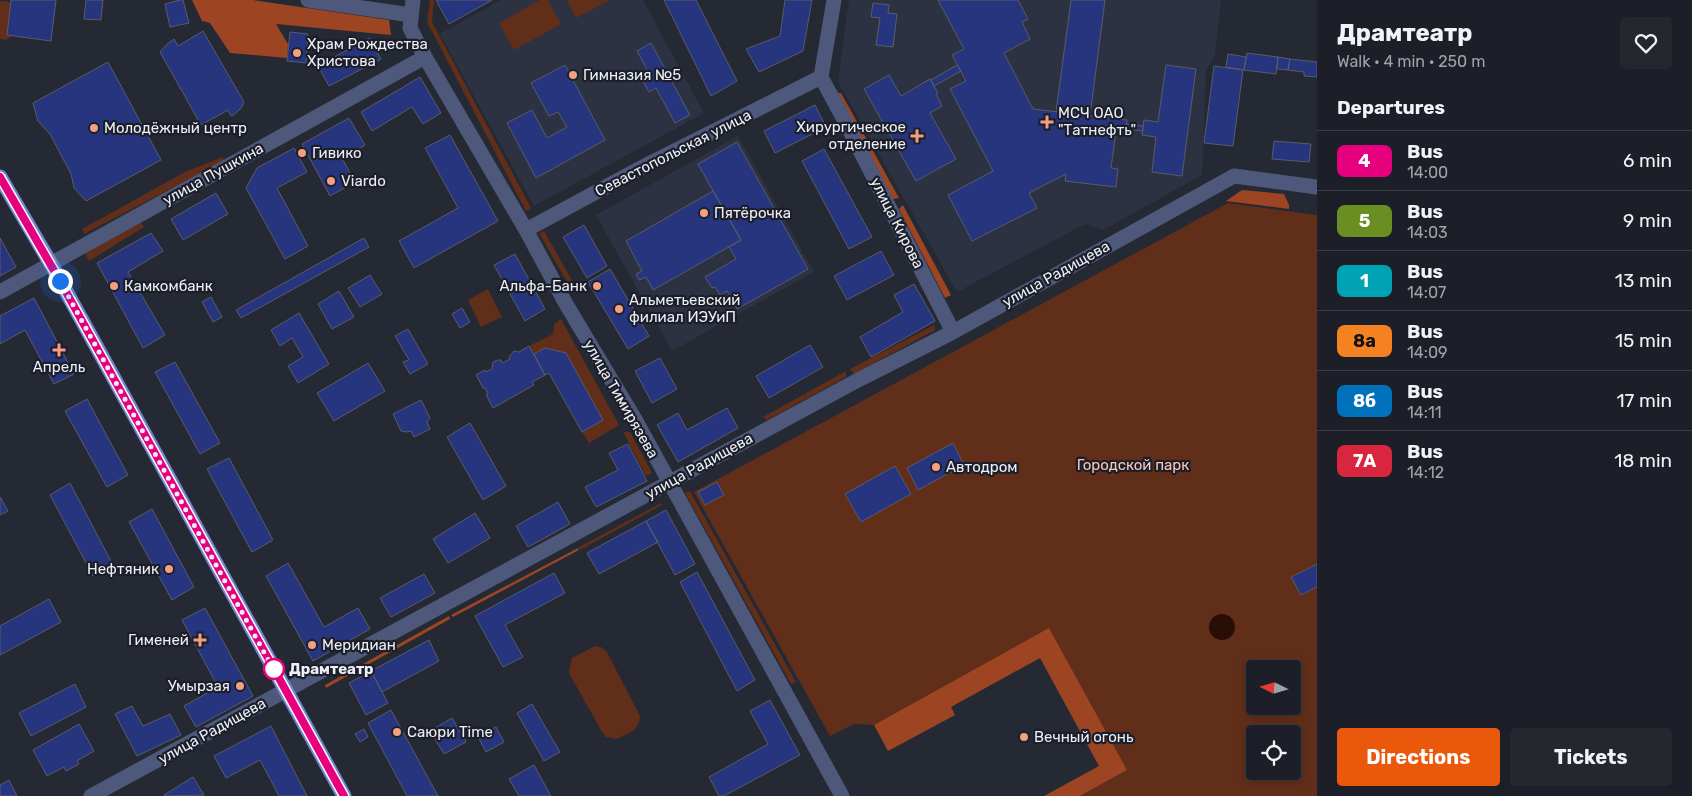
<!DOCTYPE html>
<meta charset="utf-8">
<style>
body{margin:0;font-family:Rubik,sans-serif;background:#25272f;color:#f1f3f6;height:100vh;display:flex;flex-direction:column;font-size:19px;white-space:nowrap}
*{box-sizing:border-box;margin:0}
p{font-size:16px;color:#a0a2a7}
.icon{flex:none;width:28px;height:28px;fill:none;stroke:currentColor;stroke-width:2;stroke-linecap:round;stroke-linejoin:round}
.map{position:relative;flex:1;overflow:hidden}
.side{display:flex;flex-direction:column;background:#1c1f27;width:375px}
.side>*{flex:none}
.badge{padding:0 10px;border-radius:8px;font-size:18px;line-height:32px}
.needle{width:32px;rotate:275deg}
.tools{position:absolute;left:1246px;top:660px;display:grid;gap:10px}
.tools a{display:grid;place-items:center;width:55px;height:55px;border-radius:5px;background:#1c1f27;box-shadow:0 2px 8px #0003,0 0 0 1px #3a3d44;font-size:25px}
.you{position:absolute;width:25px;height:25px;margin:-12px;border:4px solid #fff;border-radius:50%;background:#1a73e8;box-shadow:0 0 0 8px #1a73e833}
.map>.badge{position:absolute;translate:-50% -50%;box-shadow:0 0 0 2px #fff}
h2{padding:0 20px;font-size:19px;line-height:45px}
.round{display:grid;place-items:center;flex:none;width:52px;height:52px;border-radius:5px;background:#25272f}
.headline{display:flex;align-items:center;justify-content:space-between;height:85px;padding:0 20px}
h1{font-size:24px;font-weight:700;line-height:38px}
.primary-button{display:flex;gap:10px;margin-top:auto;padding:10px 20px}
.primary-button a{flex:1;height:58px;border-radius:5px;background:#ea580c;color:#fff;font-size:20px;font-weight:700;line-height:58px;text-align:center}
.primary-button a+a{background:#25272f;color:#f1f3f6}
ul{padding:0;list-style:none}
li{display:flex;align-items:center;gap:15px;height:60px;padding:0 20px;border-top:1px solid #3a3d44}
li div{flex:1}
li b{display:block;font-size:19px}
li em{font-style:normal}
li .badge{min-width:55px;font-weight:700;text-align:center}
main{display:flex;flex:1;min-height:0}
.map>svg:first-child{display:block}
</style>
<main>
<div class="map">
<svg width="1317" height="796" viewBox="0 0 1317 796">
<rect width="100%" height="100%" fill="#252934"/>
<!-- built -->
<path fill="#2d3243" d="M501,0H643L704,113L534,206L440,34Z
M849,0H1221L1215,55L1206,70L1202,175L1103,230L1085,224L957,292L838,82Z
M738,136L814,272L672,351L596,215Z"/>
<!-- green -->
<path fill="#612e1a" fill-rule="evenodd" d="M430,0H434L432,22L531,208L526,211L427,22Z
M540,0H548L561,24L514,50L499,23Z
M567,0H610L576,18Z
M0,1L11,2L7,35L11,36L6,40L0,39Z
M223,157L224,161L84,234L82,229L185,172Z
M1228,203L1317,215V796H1080L1127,770L1049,629L874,725L854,724L830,736L694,492ZM1255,669H1292V706H1255ZM1255,734H1292V771H1255Z
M140,221L144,227L89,261L84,252Z
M544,231L574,284L570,287L539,233Z
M488,289L502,317L481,327L468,300Z
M561,319L619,425L589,443L582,432L603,420L566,354L545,348L534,354L529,346L553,334L554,324Z
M934,325L935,330L854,374L850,369Z
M846,371V377L767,420L763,417Z
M623,432H630L652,473L646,476Z
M690,491L792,675L796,682L791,684L685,493Z
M661,503L662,505L580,550L579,547Z
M595,646L601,647L607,652L640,716C639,731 629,733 616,739L606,737L602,732L570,675L569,669L572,658Z"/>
<!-- forest -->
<path fill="#9d4522" d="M192,0H253L389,20L391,35L276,24L288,44L287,58L230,53L210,23L202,21Z
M838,93H841L899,198L893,199Z
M1242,190L1284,194L1289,205V209L1226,201Z
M903,205L951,295L945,298L899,209Z
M578,548L579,550L453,617L451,615Z
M449,616L450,619L326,688L325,685Z
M1049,628L1127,770L1080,796H1044L1099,766L1040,658L951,707L955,715L888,751L874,725Z"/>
<!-- water -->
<path fill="#2a0e05" d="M1209 627a13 13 0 1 1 26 0a13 13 0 1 1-26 0Z"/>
<!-- building -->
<path fill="#27357f" stroke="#585c68" d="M11,0H56L51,41L7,35Z
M86,0H103L101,20L84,19Z
M180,0H183L189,23L170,27L165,4Z
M436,0H492L449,24Z
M664,0H696L737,81L711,96Z
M785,0H812L803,51L759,72L746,49L780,36Z
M938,0H1018L1028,19L1022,22L1030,39L1004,53L1033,109L1127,120L1126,132L1116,131L1111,168L1118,169L1116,187L1065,181L1066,174L1029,193L1037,208L972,241L948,195L993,171L950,89L966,81L952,55L964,49Z
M1071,0H1105L1090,116L1056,112Z
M873,3L889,5L888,13L897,14L893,47L876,45L880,18L871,17Z
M203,31L244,102L242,107L235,114L231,116L228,110L201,125L160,52L167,44L174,39L178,46Z
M290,32L308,34L306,63L287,61Z
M369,38L381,59L329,86L318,66Z
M651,43L690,115L675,123L656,88L649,92L642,79L650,75L637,51Z
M1247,53L1278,57L1276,74L1244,70Z
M1228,54L1246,57L1244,70L1226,67Z
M1278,57L1290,59L1288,70L1277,69Z
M1290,59L1317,62V77L1304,76V72L1288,70Z
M108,62L161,160L86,201L74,188L71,174L50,134L38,121L33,103Z
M565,65L605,140L536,178L507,123L532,110L547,138L567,127L558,112L549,116L531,83Z
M957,65L961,71L934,86L931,80Z
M1166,65L1196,69L1182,176L1152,172L1156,137L1142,135L1144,120L1158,122Z
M1214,66L1243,70L1233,146L1204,143Z
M889,75L901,96L930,79L938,93L936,94L942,106L930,113L956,159L916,181L864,89Z
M420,77L441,113L423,124L412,107L372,131L361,112Z
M815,105L826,127L775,153L764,131Z
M349,118L365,145L342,158L355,182L330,196L302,144Z
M1126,124L1143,126V131L1126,129Z
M450,135L498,221L414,268L399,241L458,208L425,148Z
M1274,141L1311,144L1309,162L1272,159Z
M737,142L808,269L737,309L727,291L720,295L715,287L712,288L705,277L736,259L729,247L741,240L698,164Z
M294,148L307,172L277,188L308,246L285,259L246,188L257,168Z
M824,149L872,237L849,249L802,161Z
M713,191L741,240L653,290L646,277L639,280L636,274L642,271L626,241Z
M216,193L228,214L183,240L171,219Z
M584,225L607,266L587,278L563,237Z
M151,233L163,251L128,272L165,335L143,348L97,263Z
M0,238L16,267L0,276Z
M364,238L369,247L241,318L236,310Z
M881,251L894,275L847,300L834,276Z
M515,254L545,309L525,321L494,265Z
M610,269L649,336L628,349L588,282Z
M370,275L382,294L360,307L348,288Z
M914,284L935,321L871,357L860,337L903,312L894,295Z
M339,291L354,317L332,329L318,304Z
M211,297L222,317L213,322L202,302Z
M34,298L74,374L54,384L25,330L0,344V316Z
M462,308L470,322L460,328L452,314Z
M299,313L329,364L298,383L288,366L303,357L292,338L280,346L271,330Z
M408,329L428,364L410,374L403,362L409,360L395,336Z
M810,345L823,367L769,398L756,376Z
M529,346L545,375L532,382L534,385L493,408L486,395L488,394L485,388H483L476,375L485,370L486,372L492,369L493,362L498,360H501L502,363L510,359L509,357L514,351L519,352Z
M545,348L566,353L603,420L582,432L549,373L545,375L534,354Z
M660,358L677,389L652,403L635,371Z
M175,362L220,443L200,454L155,372Z
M368,363L385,391L334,421L317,393Z
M87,399L128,475L107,487L65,411Z
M421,400L430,418L427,422L430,429L414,437L411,431L407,432L401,431L393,414Z
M727,408L738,428L678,462L657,425L678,413L687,430Z
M470,423L506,486L483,500L447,437Z
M953,443L964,465L918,490L907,468Z
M628,444L647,481L596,507L585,487L618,470L609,453Z
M229,458L273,540L252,552L207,469Z
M895,466L911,494L861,522L845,494Z
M717,482L724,495L705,505L698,492Z
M70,483L113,565L93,576L50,495Z
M0,497L8,511L0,515Z
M558,502L570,524L528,547L516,526Z
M152,509L194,587L172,600L129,522Z
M666,510L695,564L675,575L646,521Z
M475,513L490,538L448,563L433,539Z
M646,521L658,542L599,574L587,553Z
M288,563L324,627L358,608L370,629L313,661L266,576Z
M1317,564V587L1301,595L1291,577Z
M697,572L755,680L737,691L680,582Z
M554,573L565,593L505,625L523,657L503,667L475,616Z
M424,574L435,593L391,617L380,598Z
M49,599L61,622L0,655V626Z
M205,608L253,696L196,727L184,706L218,687L182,620Z
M429,640L439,661L382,692L371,671Z
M371,671L388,703L366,715L349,683Z
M75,684L86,707L31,736L19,713Z
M770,700L800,755L724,796H719L709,777L768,744L750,711Z
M532,704L560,752L544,761L517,713Z
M132,706L143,726L170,714L181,735L137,756L115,714Z
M391,710L438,796H407L368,723Z
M452,718L466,742L444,754L430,731Z
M79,724L94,751L77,761L79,764L66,771L64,767L47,776L33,750Z
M271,726L307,796H279L260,760L226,778L214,756Z
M496,727L504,742L486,752L478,737Z
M364,729L368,737L360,742L355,734Z
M534,765L551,796H519L509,779Z
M193,777L204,795L165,796L164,795Z
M9,780L17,796H0V785Z"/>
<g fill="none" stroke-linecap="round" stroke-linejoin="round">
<!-- minor -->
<path stroke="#4e587a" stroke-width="15" d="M308,0L411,15
M413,0L410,28L425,57L526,230L566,304L636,421L842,796
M834,0L821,77L848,127L953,332
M526,230L637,170L821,77
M0,292L425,57
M91,796L858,380L953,332L1234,176L1317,187"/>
<!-- major -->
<path stroke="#7185cb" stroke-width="15" d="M0,177L51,264L344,796"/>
</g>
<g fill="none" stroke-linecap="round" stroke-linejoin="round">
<defs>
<path id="line" d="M0,177L60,281L344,796"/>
</defs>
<!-- line casing -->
<use href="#line" stroke="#fff" stroke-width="11"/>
<!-- line -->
<use href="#line" stroke="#e6007e" stroke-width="8"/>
<!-- walk -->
<path stroke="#eceff6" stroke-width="5" stroke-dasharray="0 9" d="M60,281L276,674L274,669"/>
</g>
<!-- markers -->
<g fill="#f2a081" stroke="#1c1f29" stroke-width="2">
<circle cx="297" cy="53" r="5"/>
<circle cx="573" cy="75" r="5"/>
<path d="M1044.5 114.5h5v5h5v5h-5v5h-5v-5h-5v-5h5z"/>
<circle cx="94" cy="128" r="5"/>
<path d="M914.5 128.5h5v5h5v5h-5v5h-5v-5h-5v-5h5z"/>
<circle cx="302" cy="153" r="5"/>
<circle cx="331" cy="181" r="5"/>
<circle cx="704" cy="213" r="5"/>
<circle cx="114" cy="286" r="5"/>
<circle cx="597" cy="286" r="5"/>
<circle cx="619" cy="309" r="5"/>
<path d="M56.5 342.5h5v5h5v5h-5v5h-5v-5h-5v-5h5z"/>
<circle cx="936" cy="467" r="5"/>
<circle cx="169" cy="569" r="5"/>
<path d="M197.5 632.5h5v5h5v5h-5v5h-5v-5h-5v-5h5z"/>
<circle cx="312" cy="645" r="5"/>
<circle cx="240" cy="686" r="5"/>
<circle cx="397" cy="732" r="5"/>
<circle cx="1024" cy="737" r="5"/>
</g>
<circle fill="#fff" stroke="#e6007e" stroke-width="2.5" cx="274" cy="669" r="10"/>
<g text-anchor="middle" stroke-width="4.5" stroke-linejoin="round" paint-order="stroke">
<!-- poi labels -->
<g font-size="15" fill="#eceff6" stroke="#1c1f29" text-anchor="start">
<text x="307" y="49">Храм Рождества<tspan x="307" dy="17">Христова</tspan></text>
<text x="583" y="80">Гимназия №5</text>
<text x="1058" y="118">МСЧ ОАО<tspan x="1058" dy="17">"Татнефть"</tspan></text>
<text x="906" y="132" text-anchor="end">Хирургическое<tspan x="906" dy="17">отделение</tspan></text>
<text x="104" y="133">Молодёжный центр</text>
<text x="312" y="158">Гивико</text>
<text x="341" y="186">Viardo</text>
<text x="714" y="218">Пятёрочка</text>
<text x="124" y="291">Камкомбанк</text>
<text x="587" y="291" text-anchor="end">Альфа-Банк</text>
<text x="629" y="305">Альметьевский<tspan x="629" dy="17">филиал ИЭУиП</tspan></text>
<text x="59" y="372" text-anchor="middle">Апрель</text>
<text x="946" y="472">Автодром</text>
<text x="159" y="574" text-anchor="end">Нефтяник</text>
<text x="189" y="645" text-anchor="end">Гименей</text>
<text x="322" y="650">Меридиан</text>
<text x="230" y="691" text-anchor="end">Умырзая</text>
<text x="407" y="737">Саюри Time</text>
<text x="1034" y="742">Вечный огонь</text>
</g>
<!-- street labels -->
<g font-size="15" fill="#eceff6" stroke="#1c1f29">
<text transform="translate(673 153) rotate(-27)" y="5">Севастопольская улица</text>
<text transform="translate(213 174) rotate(-29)" y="5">улица Пушкина</text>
<text transform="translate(897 223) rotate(63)" y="5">улица Кирова</text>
<text transform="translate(1056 274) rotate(-29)" y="5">улица Радищева</text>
<text transform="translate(621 399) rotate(60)" y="5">улица Тимирязева</text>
<text transform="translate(699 466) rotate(-29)" y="5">улица Радищева</text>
<text transform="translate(212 731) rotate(-29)" y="5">улица Радищева</text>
</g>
<!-- park labels -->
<g font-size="15" fill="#fac8b6" stroke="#1c1f29">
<text x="1133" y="470">Городской парк</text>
</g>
<!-- stop labels -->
<g font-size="15" font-weight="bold" fill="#eceff6" stroke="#1c1f29" text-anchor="start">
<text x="289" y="674">Драмтеатр</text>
</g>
</g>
</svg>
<div class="tools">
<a><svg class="needle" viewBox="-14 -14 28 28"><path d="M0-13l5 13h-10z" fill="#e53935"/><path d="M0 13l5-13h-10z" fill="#a0a2a7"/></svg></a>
<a><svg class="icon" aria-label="locate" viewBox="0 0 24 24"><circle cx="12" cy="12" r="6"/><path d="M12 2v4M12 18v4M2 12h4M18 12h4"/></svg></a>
</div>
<div class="you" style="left:60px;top:281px"></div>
</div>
<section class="side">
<div class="headline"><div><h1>Драмтеатр</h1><p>Walk · 4 min · 250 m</p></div><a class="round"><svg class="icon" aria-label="heart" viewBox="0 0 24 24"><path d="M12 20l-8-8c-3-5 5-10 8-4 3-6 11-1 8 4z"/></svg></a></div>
<h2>Departures</h2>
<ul>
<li><span class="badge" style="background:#e6007e;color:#fff">4</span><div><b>Bus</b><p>14:00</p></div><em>6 min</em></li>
<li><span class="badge" style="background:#6b8e23;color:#fff">5</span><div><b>Bus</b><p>14:03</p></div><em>9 min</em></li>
<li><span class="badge" style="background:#00a3b4;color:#fff">1</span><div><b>Bus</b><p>14:07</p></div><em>13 min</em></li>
<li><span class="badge" style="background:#f58220;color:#111">8а</span><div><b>Bus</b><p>14:09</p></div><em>15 min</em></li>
<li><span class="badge" style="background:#0072bc;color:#fff">8б</span><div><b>Bus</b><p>14:11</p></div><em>17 min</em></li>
<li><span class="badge" style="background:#d7263d;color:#fff">7А</span><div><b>Bus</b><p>14:12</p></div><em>18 min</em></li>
</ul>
<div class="primary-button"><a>Directions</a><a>Tickets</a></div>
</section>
</main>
